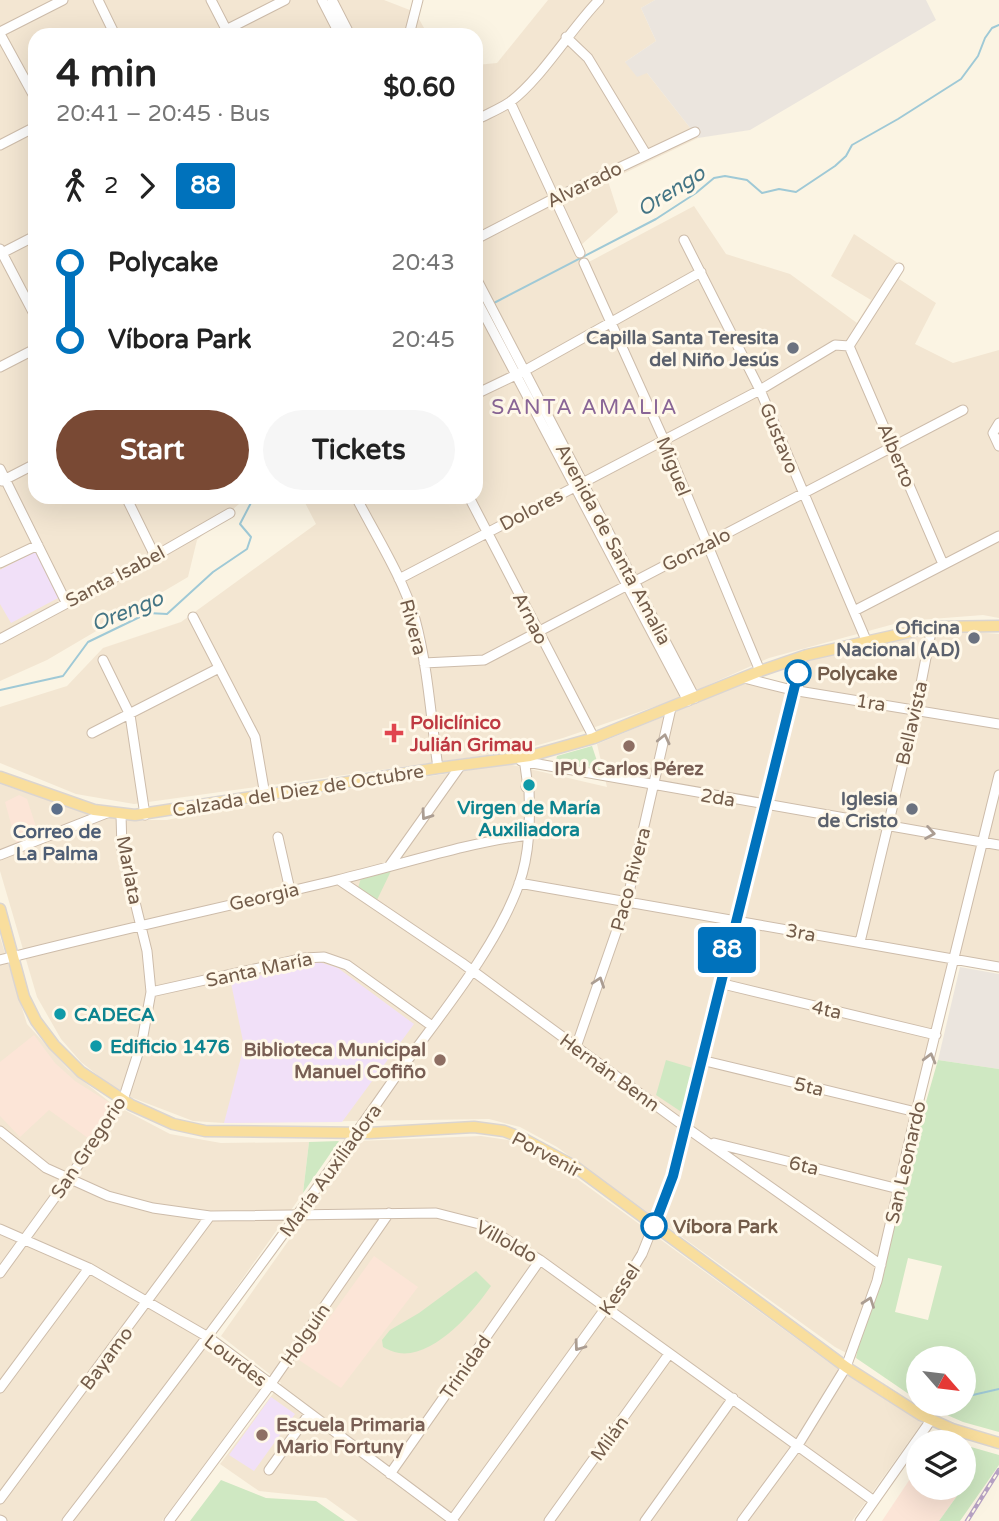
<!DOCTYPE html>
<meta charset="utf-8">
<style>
body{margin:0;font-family:"Varela Round",sans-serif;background:#f6f6f6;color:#222;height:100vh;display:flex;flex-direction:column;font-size:26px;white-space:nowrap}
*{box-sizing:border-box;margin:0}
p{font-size:23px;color:#767676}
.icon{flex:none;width:38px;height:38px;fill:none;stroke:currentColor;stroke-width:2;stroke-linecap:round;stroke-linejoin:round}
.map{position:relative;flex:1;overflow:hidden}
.panel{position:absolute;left:28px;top:28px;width:455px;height:476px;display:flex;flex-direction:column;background:#fff;border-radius:21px;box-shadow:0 7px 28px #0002}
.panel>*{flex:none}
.badge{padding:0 14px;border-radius:5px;font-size:24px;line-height:46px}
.needle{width:46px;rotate:118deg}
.tools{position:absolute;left:906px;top:1346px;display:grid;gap:14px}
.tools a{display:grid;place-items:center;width:70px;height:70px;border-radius:50%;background:#fff;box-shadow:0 7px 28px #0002;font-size:35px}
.map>.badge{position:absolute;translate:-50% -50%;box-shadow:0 0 0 4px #fff}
.legs{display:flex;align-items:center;gap:10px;height:77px;padding:0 28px;font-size:23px}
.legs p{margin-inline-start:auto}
.summary{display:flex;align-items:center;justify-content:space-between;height:119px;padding:0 28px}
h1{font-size:38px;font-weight:700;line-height:52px}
.action{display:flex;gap:14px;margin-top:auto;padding:14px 28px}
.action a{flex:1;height:80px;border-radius:42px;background:#794934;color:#fff;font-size:28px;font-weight:700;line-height:80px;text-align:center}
.action a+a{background:#f6f6f6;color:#222}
ul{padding:0 28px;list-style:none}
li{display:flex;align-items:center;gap:24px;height:77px;font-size:26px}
li i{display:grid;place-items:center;width:10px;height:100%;margin:0 9px;background:currentColor}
li i::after{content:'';width:18px;height:18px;margin:-9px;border:5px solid;border-radius:50%;background:#fff}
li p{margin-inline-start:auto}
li:first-child i{background:linear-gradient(#0000 50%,currentColor 0)}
li:last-child i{background:linear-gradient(currentColor 50%,#0000 0)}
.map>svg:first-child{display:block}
</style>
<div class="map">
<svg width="999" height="1521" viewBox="0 0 999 1521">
<rect width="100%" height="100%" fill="#fbf4e3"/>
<!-- residential -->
<path fill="#f3e6d2" d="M0,0H384L415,12L428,35H35V497L246,498L197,540L188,577L47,660L0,681Z
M548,0H655L641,8L656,41L625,62L647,73L698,138L608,181L618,212L580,246L587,263L694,206L726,254L790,274L857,323L871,300L831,276L854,234L904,267L899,279L936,303L915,344L953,363L999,350V618L983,615L905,621L769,658L677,699L563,738L517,751L134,804L76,794L0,763V707L67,686L103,648L181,622L316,524L302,497H476V65L497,63Z
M945,630L999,634V971L957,963L901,1189L884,1272L858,1347L856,1358L835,1347L557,1147L520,1127L489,1119L224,1123L193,1121L120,1093L81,1062L61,1039L37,997L0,871V784L87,813L146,820H167L214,810L508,764L607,787L597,744L745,683L796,694L808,659L899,638Z
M0,937L27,1024L68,1069L111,1103L170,1134L221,1143L309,1142L303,1193L200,1339L262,1387L162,1521H0Z
M481,1136L508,1140L561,1167L827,1361L922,1423L852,1521H358L326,1498L259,1491L220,1464L281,1383L221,1336L359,1141Z"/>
<!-- commercial -->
<path fill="#fce5d7" d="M19,795L27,799L39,836L17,846L5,802Z
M34,1035L55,1063L75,1081L113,1105L88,1138L49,1110L20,1137L0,1116V1062Z
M374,1256L418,1287L341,1388L299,1360Z
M916,1470L919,1472V1488H943L957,1496L939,1521H882Z"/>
<!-- industrial -->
<path fill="#ebe5de" d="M655,0H926L936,20L750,130L698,138L647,73L637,77L625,62L656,41L641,8Z
M960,967L999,974V1069L938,1060Z"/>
<!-- education -->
<path fill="#f1e0f8" d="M36,551L60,597L11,623L0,604V570Z
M316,961L338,968L414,1024L342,1122L224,1123L244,1046L231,983Z
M271,1397L295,1414L254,1471L229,1455Z"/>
<!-- green -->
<path fill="#cfe8c2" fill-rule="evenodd" d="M592,746L600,770L560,763L556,760L557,756Z
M391,871L377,900L358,888L361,878Z
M666,1060L696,1069L683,1113L656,1095Z
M938,1060L999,1069V1432L963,1422L922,1404H964V1358H919V1401L856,1358L858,1347L884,1272L901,1189ZM908,1258L942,1266L928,1320L895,1312Z
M339,1141L303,1193L309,1142Z
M476,1271L491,1286C473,1312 434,1358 399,1353C393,1352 387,1349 383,1347L382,1340L390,1330L419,1313Z
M964,1445L999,1455V1465L960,1521H939L957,1496L943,1488H964Z
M221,1480L266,1498L316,1501L345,1521H190Z"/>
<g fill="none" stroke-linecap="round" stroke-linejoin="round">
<!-- stream -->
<path stroke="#9fc9d6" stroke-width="2" d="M492,304L656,219L696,193L714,178L725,176L747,180L762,193L779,189L796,192L835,166L846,156L852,145L898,119L961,79L978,56L985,38L992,28L999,25
M0,690L63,676L88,642L148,613L167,614L213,572L247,549L251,537L240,524L254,497
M964,1397L999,1389"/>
<defs>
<path id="minor" d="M98,0L115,35
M211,0L228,33
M322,0L340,35
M332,0L350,35
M0,32L63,0
M0,34L35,98
M216,35L285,0
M409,35L418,0
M566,37L588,58L646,154
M510,102L580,253
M476,120C487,114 500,109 510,102C541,79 570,30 599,0
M0,145L35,127
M476,239L555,198L695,132
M684,240L760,390L866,640
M0,249L35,316
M0,254L35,236
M584,263L664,440L760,671
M476,278L695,698
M476,299L688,701
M849,346L943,564
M849,346L899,268
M0,367L35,349
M476,394L524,371L701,272
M999,423L993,433L999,446
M0,469L66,602
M2,481L35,464
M126,497L155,556
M356,497C376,536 402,576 415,619C428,667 431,719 438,768
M469,497L594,738
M0,563L38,545
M399,579L760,390L835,345L849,346
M854,611L999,536
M193,617L255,737L265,795
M0,639L155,556L230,513
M103,660L130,715L145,815
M424,663L484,660L963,410
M744,678L792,690L999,724
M92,733L219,668
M521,761L999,845
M278,837L290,890
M0,855L107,813
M390,865L461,765
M339,880L462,963L684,1126L881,1265
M519,883L999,967
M860,942L916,709L932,627
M0,960C112,931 225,907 337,880C401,865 464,843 529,835
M719,983L936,1035
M151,992L304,958L324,957L347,965L432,1026
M576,1047L627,901L671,708
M701,1060L916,1112
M0,1131L46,1168L108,1196L153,1208L210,1216L436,1213L483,1225L540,1260L874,1501
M714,1143L899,1189
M0,1229L89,1268L208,1337L454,1521
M0,1273L95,1142L123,1100L142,1041L151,992L147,951L122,849L121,815
M0,1388L89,1268
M269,1470L309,1414
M390,1474L540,1260
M0,1499L210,1216
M0,1520L2,1521
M452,1520L626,1280L642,1254L673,1176L792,690L803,656
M67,1521C179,1376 289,1230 394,1079C435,1021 495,951 519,884C530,853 530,821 529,790L526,787L527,780L524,758
M169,1521L270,1385L389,1213
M549,1521L669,1354
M645,1521L733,1398
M742,1521L798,1445L846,1367L877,1281L916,1112L999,775
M860,1521L931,1420"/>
<path id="major" d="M0,777L94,810L135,815L438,768L530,756L594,738L760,671L807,655L932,627L999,626
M0,909L24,997L36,1021L54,1045L81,1072L131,1105L173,1124L205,1131L369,1133L474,1127L504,1131L522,1138L574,1166L846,1367L921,1415L952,1429L999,1443"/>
</defs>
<!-- minor casing -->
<use href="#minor" stroke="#cdbcaa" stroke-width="11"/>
<!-- major casing -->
<use href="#major" stroke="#dbd5d0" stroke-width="13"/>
<!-- minor -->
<use href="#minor" stroke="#fff" stroke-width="9"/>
<!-- major -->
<use href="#major" stroke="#f9de9d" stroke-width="10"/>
<defs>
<path id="rail" d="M967,1521L999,1470"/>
</defs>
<!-- rail casing -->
<use href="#rail" stroke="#b7a2c4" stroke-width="4.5"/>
<!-- rail -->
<use href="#rail" stroke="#fff8e9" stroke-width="2" stroke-dasharray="5" stroke-linecap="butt"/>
</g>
<!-- one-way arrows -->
<defs><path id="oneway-chevron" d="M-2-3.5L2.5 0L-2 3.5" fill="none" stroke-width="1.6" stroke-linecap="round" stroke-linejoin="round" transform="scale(1.75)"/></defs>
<g stroke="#ab9d92">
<use href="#oneway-chevron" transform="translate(664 739) rotate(-77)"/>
<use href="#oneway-chevron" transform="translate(426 815) rotate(125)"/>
<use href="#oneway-chevron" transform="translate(930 833) rotate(10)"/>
<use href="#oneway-chevron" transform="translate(599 982) rotate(-71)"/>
<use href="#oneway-chevron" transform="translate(930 1058) rotate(-75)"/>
<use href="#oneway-chevron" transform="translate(869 1302) rotate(-70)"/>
<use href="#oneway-chevron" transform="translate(579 1346) rotate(126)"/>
</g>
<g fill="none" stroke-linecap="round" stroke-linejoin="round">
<defs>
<path id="line-1" d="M654,1226L673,1176L798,673"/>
</defs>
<!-- line-1 casing -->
<use href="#line-1" stroke="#fff" stroke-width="16"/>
<!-- line-1 -->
<use href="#line-1" stroke="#0072bc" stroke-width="10"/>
</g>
<!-- markers -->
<g fill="#6b7280" stroke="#fff8e9" stroke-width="2.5">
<circle cx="793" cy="348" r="7"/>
<circle cx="974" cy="638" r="7"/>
<circle cx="912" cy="809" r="7"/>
</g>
<g fill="#fff" stroke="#0072bc" stroke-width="3.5">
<circle cx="798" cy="673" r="12"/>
<circle cx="654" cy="1226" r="12"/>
</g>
<path fill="#e0444e" stroke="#fff8e9" stroke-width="2.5" d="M390.5 722.5h7v7h7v7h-7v7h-7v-7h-7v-7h7z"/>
<g fill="#8d6e63" stroke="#fff8e9" stroke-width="2.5">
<circle cx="629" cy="746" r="7"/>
<circle cx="440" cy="1060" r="7"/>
<circle cx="262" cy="1435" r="7"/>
</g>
<g fill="#0f9aa8" stroke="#fff8e9" stroke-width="2.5">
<circle cx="529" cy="785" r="7"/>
<circle cx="60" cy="1014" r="7"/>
<circle cx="96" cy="1046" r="7"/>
</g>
<circle fill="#5c6f8a" stroke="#fff8e9" stroke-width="2.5" cx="57" cy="809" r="7"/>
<g text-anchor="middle" stroke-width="6" stroke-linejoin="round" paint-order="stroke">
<!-- street labels -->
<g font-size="19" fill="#735c4a" stroke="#fff8e9">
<text transform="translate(584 184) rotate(-26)" y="7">Alvarado</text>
<text transform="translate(780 438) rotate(68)" y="7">Gustavo</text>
<text transform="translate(897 455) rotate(67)" y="7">Alberto</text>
<text transform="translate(674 466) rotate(68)" y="7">Miguel</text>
<text transform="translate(531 509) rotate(-28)" y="7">Dolores</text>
<text transform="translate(614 544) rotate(62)" y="7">Avenida de Santa Amalia</text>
<text transform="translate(696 549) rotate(-27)" y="7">Gonzalo</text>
<text transform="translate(115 576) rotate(-28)" y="7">Santa Isabel</text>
<text transform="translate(531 618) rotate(63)" y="7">Arnao</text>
<text transform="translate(414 627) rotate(75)" y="7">Rivera</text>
<text transform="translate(871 702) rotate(9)" y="7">1ra</text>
<text transform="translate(911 723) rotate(-77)" y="7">Bellavista</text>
<text transform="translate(298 790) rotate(-9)" y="7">Calzada del Diez de Octubre</text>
<text transform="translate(718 797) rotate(9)" y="7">2da</text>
<text transform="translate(130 870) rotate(79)" y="7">Marlata</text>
<text transform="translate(630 879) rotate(-75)" y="7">Paco Rivera</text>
<text transform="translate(264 896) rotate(-13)" y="7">Georgia</text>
<text transform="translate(801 932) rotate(10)" y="7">3ra</text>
<text transform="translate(259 969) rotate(-12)" y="7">Santa María</text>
<text transform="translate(827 1009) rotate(13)" y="7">4ta</text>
<text transform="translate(610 1072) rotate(36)" y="7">Hernán Benn</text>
<text transform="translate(809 1086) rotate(14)" y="7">5ta</text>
<text transform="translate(88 1147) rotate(-56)" y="7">San Gregorio</text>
<text transform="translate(547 1154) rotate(28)" y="7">Porvenir</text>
<text transform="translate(905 1162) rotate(-77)" y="7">San Leonardo</text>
<text transform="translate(804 1165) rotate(14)" y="7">6ta</text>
<text transform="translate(330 1170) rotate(-54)" y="7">María Auxiliadora</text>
<text transform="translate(507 1241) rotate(29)" y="7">Villoldo</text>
<text transform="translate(619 1289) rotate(-56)" y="7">Kessel</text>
<text transform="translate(305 1334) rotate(-55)" y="7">Holguín</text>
<text transform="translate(106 1358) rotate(-53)" y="7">Bayamo</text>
<text transform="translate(236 1360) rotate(37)" y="7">Lourdes</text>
<text transform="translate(465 1367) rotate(-55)" y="7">Trinidad</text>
<text transform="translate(609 1438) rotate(-54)" y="7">Milán</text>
</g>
<!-- worship labels -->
<g font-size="19" font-weight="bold" fill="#5b616d" stroke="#fff8e9" text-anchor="end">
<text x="779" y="344">Capilla Santa Teresita<tspan x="779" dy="22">del Niño Jesús</tspan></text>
<text x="960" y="634">Oficina<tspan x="960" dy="22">Nacional (AD)</tspan></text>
<text x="898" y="805">Iglesia<tspan x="898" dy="22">de Cristo</tspan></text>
</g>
<!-- stop labels -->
<g font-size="19" font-weight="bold" fill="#735c4a" stroke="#fff8e9" text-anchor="start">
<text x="817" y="680">Polycake</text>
<text x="673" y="1233">Víbora Park</text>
</g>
<!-- health labels -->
<g font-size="19" font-weight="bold" fill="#be3a42" stroke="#fff8e9" text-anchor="start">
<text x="410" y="729">Policlínico<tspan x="410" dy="22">Julián Grimau</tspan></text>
</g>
<!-- education labels -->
<g font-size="19" font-weight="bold" fill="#785e54" stroke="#fff8e9">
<text x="629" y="775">IPU Carlos Pérez</text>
<text x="426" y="1056" text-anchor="end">Biblioteca Municipal<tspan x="426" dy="22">Manuel Cofiño</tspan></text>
<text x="276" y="1431" text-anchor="start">Escuela Primaria<tspan x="276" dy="22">Mario Fortuny</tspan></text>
</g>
<!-- culture labels -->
<g font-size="19" font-weight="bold" fill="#0d838f" stroke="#fff8e9" text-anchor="start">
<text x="529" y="814" text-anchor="middle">Virgen de María<tspan x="529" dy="22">Auxiliadora</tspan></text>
<text x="74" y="1021">CADECA</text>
<text x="110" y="1053">Edificio 1476</text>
</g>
<!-- service labels -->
<g font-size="19" font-weight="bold" fill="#4e5e75" stroke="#fff8e9">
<text x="57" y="838">Correo de<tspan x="57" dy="22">La Palma</tspan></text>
</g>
<!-- water labels -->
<g font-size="21" font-style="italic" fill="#447585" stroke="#fff8e9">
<text transform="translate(671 191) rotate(-32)" y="7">Orengo</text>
<text transform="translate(127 611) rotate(-22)" y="7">Orengo</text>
</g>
<!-- neighbourhood labels -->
<g font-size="21" letter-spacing="2" fill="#896596" stroke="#fff8e9">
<text x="585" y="414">SANTA AMALIA</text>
</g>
</g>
</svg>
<div class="tools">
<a><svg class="needle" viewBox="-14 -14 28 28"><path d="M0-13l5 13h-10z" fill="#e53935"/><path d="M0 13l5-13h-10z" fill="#767676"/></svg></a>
<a><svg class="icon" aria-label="layers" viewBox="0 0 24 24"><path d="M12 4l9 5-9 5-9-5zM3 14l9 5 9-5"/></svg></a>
</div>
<b class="badge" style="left:727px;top:950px;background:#0072bc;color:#fff">88</b>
<section class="panel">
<div class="summary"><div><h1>4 min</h1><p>20:41 – 20:45 · Bus</p></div><b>$0.60</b></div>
<div class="legs"><svg class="icon" aria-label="walk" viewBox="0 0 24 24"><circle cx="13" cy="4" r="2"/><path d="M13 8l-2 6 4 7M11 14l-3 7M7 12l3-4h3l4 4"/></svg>2<svg class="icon" aria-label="forward" viewBox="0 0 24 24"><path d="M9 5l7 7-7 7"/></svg><b class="badge" style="background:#0072bc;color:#fff">88</b></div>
<ul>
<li><i style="color:#0072bc"></i><b>Polycake</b><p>20:43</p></li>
<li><i style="color:#0072bc"></i><b>Víbora Park</b><p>20:45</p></li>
</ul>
<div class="action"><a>Start</a><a>Tickets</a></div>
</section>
</div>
